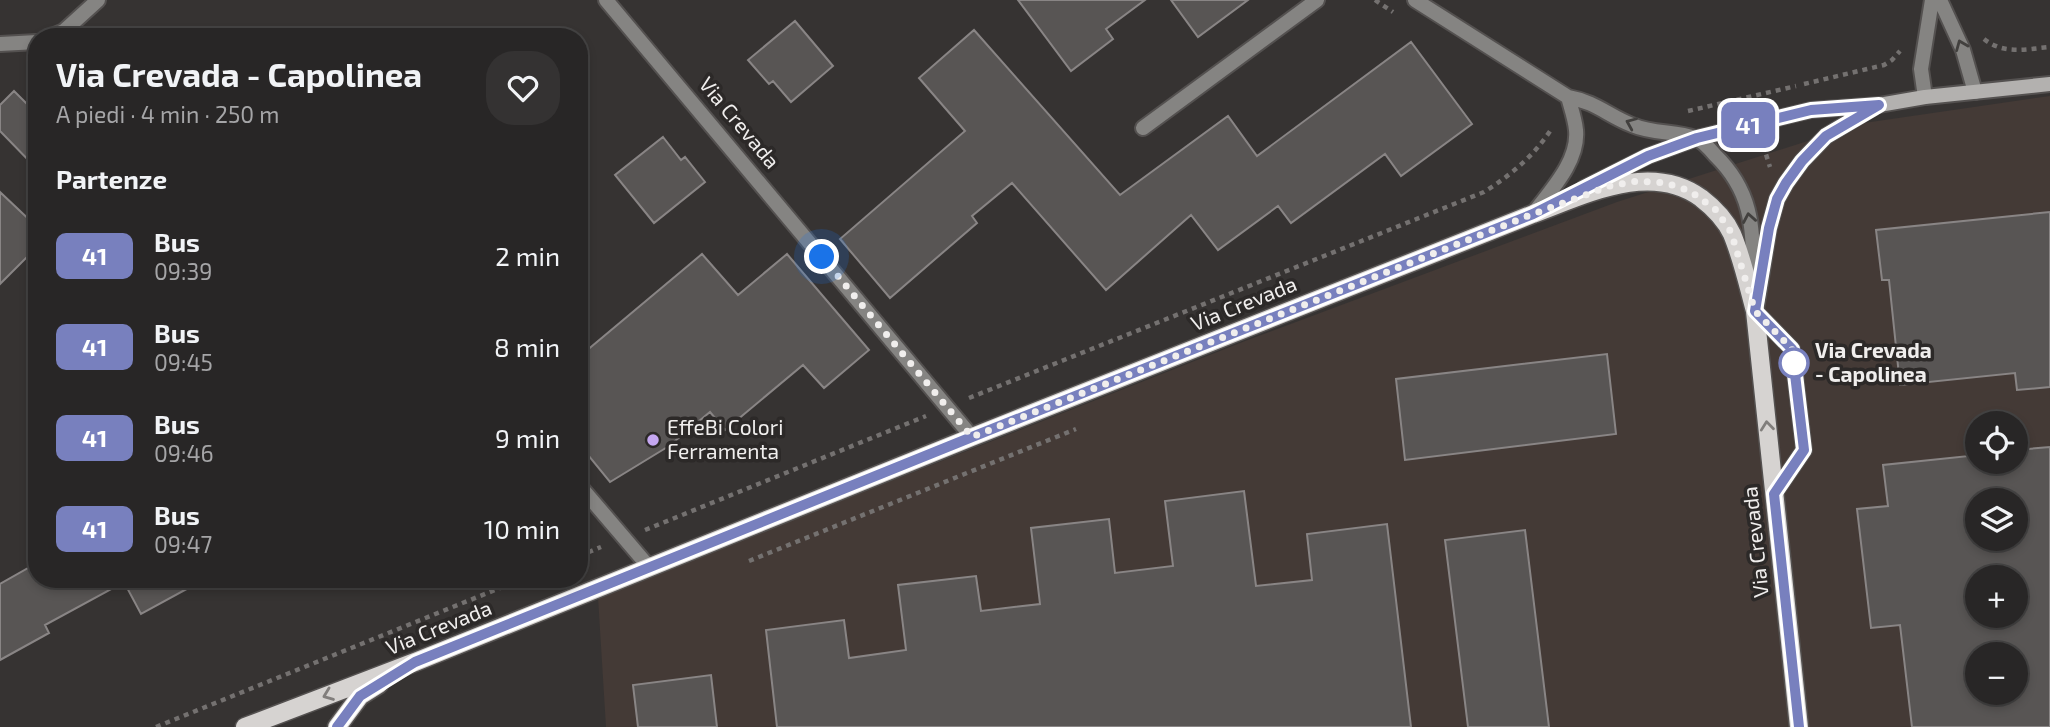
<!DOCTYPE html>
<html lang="it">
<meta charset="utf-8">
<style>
body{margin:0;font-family:"Exo 2",sans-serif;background:#343232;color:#f1f3f6;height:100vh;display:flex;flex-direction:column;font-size:26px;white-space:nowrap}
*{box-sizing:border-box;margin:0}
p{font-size:23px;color:#a5a5a7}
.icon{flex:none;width:38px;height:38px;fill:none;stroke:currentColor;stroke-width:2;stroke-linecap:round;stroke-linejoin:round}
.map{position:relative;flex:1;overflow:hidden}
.drawer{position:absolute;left:28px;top:28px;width:560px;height:560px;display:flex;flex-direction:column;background:#282626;border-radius:28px;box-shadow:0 4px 10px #0003,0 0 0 2px #444343}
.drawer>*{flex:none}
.badge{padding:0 14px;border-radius:10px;font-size:24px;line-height:46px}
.controls{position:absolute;left:1965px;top:411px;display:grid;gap:14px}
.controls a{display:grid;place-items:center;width:63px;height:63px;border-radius:50%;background:#282626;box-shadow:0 4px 10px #0003,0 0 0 2px #444343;font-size:35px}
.you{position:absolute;width:35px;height:35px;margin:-18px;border:5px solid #fff;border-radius:50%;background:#1a73e8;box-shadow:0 0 0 10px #1a73e833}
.map>.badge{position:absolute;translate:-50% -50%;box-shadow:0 0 0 4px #fff}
h2{padding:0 28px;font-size:26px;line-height:63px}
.round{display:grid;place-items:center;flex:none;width:74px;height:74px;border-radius:28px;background:#343232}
.head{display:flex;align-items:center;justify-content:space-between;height:119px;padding:0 28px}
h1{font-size:33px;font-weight:700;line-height:52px}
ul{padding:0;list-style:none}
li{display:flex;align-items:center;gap:21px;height:91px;padding:0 28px}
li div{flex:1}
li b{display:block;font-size:26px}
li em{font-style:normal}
li .badge{min-width:77px;font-weight:700;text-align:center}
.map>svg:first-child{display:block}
</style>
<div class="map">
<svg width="2050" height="727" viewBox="0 0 2050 727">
<rect width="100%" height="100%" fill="#363332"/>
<!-- built -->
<path fill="#443a36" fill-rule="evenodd" d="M2050,96V727H606L598,597L1245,341L1617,202L1864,123ZM1978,424H2016V462H1978ZM1978,500H2016V539H1978ZM1978,578H2016V616H1978ZM1978,654H2016V693H1978Z"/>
<!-- building -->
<path fill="#585554" stroke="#898585" stroke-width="2" fill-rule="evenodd" d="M1018,0H1145L1106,29L1113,39L1071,71Z
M1171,0H1248L1198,37Z
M795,21L833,66L791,102L773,81L769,84L748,60Z
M974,30L1120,195L1228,116L1257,156L1411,42L1472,124L1401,176L1385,154L1291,223L1278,206L1218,250L1191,215L1106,290L1012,183L972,216L977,223L890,298L840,239L965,131L919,78Z
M14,91L37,114V169L0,131V105Z
M663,137L681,160L685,157L705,182L654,223L615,175Z
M0,192L37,227V247L0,284Z
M2050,212V387L2017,390L2015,373L1900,385L1889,280H1882L1876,230Z
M702,254L738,295L787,254L869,350L824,388L803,365L725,430L710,412L669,446L610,482L579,444V357Z
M1607,354L1616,434L1405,460L1396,379Z
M2050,447V727H1912L1900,625L1871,628L1857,509L1888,506L1883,465L1978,455V462H2016V450ZM1978,500H2016V539H1978ZM1978,578H2016V616H1978ZM1978,654H2016V693H1978Z
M1244,491L1256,586L1312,580L1307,534L1387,524L1411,727H777L766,630L844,620L849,658L906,650L898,585L976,576L981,611L1040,604L1031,528L1109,519L1115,573L1173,566L1165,501Z
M1525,530L1549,727H1468L1445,540Z
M37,563V579H205L141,614L124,582L45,625L49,633L0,660V584Z
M711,675L717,727H638L633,685Z"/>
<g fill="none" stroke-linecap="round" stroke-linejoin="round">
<defs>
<path id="service" d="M1143,128L1317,0
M1755,311L1792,349L1804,450L1774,494"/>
<path id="minor" d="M606,0L972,437
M1415,0L1568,97C1596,102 1607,115 1632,125C1653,134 1675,131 1695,138C1702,140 1710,149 1715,155C1757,196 1752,235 1754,290
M50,37L64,31L98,0
M0,44L37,42
M1533,214C1551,190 1579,161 1576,130C1575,119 1571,108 1568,97
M579,485L649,567"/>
<path id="tertiary" d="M1940,0L1963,50L1975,92
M1925,97L1921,69L1932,0"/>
<path id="secondary" d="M1584,188L1648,156L1697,138L1811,110L1879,105L1925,97L2050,84
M1756,309L1769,228L1777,199L1786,183L1802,161L1826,136L1874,107"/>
<path id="primary" d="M245,727L415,662L972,437L1533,214C1585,195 1650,161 1701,198C1714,208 1725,219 1732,234C1742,258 1748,285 1755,311L1799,727
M337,727L360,696L379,684"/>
</defs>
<!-- service casing -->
<use href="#service" stroke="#545150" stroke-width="18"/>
<!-- minor casing -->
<use href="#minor" stroke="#545150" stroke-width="18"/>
<!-- tertiary casing -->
<use href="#tertiary" stroke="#545150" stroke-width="18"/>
<!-- secondary casing -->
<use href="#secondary" stroke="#545150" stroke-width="18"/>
<!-- primary casing -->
<use href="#primary" stroke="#545150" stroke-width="21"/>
<!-- path -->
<path stroke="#747170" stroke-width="4.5" stroke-dasharray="5 5" stroke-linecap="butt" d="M1375,0L1393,12
M1984,39C2004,55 2026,49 2050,47
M1804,84L1884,65L1892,60L1900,51
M1688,111L1796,86
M1763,145L1770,167
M969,398L1484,192C1511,175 1535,155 1552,128
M645,530L926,416
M579,556L601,547
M749,561L1076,429
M156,727L522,579"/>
<!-- service -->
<use href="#service" stroke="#858482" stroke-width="14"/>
<!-- minor -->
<use href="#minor" stroke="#858482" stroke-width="14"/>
<!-- tertiary -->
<use href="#tertiary" stroke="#858482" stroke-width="14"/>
<!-- secondary -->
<use href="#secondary" stroke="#b3b1af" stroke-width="14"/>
<!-- primary -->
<use href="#primary" stroke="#d6d3d1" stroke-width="18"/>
</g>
<!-- one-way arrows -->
<defs><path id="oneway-chevron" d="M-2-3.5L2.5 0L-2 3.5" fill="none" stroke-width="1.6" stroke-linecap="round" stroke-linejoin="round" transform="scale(1.75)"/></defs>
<g stroke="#42403e">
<use href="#oneway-chevron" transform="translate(1961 45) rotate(-112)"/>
<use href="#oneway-chevron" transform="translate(1631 123) rotate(-157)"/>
<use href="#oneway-chevron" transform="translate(1749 218) rotate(-100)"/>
</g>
<g stroke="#817e7c">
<use href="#oneway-chevron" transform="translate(1767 426) rotate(-96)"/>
<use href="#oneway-chevron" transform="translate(328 695) rotate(159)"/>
</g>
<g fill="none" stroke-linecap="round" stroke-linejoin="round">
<defs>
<path id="line" d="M337,727L360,696L415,662L972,437L1533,214L1648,156L1697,138L1811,110L1879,105L1826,136L1802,161L1786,183L1777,199L1769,228L1755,311L1792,349L1804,450L1774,494L1799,727"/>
</defs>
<!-- line casing -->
<use href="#line" stroke="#fff" stroke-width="16"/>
<!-- line -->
<use href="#line" stroke="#7880be" stroke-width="10"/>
<!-- walk -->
<path stroke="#f0eeed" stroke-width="7" stroke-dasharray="0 12.6" d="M822,257L972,437L1533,214L1610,186L1638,181L1666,183L1690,191L1716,210L1731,232L1755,311L1792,349L1795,374L1794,363"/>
</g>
<!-- markers -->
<circle fill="#fff" stroke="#7880be" stroke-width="3.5" cx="1794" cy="363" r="14"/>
<circle fill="#c5a7f1" stroke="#2c2928" stroke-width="2.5" cx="653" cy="440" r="7"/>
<g text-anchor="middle" stroke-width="7" stroke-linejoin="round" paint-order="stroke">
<!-- street labels -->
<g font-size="21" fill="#f0eeed" stroke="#2c2928">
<text transform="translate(739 123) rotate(50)" y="7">Via Crevada</text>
<text transform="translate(1244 304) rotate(-22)" y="7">Via Crevada</text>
<text transform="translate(1756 542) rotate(-96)" y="7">Via Crevada</text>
<text transform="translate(439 628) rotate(-22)" y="7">Via Crevada</text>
</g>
<!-- stop labels -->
<g font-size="21" font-weight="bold" fill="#f0eeed" stroke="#2c2928" text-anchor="start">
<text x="1815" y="358">Via Crevada<tspan x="1815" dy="24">- Capolinea</tspan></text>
</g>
<!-- poi labels -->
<g font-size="21" fill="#f0eeed" stroke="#2c2928" text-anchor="start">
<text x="667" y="435">EffeBi Colori<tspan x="667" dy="24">Ferramenta</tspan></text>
</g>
</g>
</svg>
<div class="controls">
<a><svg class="icon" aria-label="locate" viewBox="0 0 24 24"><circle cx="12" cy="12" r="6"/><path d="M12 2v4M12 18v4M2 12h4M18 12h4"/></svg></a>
<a><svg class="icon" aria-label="layers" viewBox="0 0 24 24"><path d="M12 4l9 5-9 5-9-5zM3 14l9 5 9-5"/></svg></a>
<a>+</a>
<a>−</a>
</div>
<div class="you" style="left:822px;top:257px"></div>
<b class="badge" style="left:1748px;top:125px;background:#7880be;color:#fff">41</b>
<section class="drawer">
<div class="head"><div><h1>Via Crevada - Capolinea</h1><p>A piedi · 4 min · 250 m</p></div><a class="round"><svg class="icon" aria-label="heart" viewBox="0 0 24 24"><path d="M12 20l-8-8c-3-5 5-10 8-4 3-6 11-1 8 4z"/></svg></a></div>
<h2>Partenze</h2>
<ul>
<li><span class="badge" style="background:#7880be;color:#fff">41</span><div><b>Bus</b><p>09:39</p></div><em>2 min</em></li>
<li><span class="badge" style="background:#7880be;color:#fff">41</span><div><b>Bus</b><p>09:45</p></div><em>8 min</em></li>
<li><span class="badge" style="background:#7880be;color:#fff">41</span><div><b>Bus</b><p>09:46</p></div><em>9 min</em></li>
<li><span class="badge" style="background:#7880be;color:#fff">41</span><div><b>Bus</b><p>09:47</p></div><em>10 min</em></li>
</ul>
</section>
</div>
